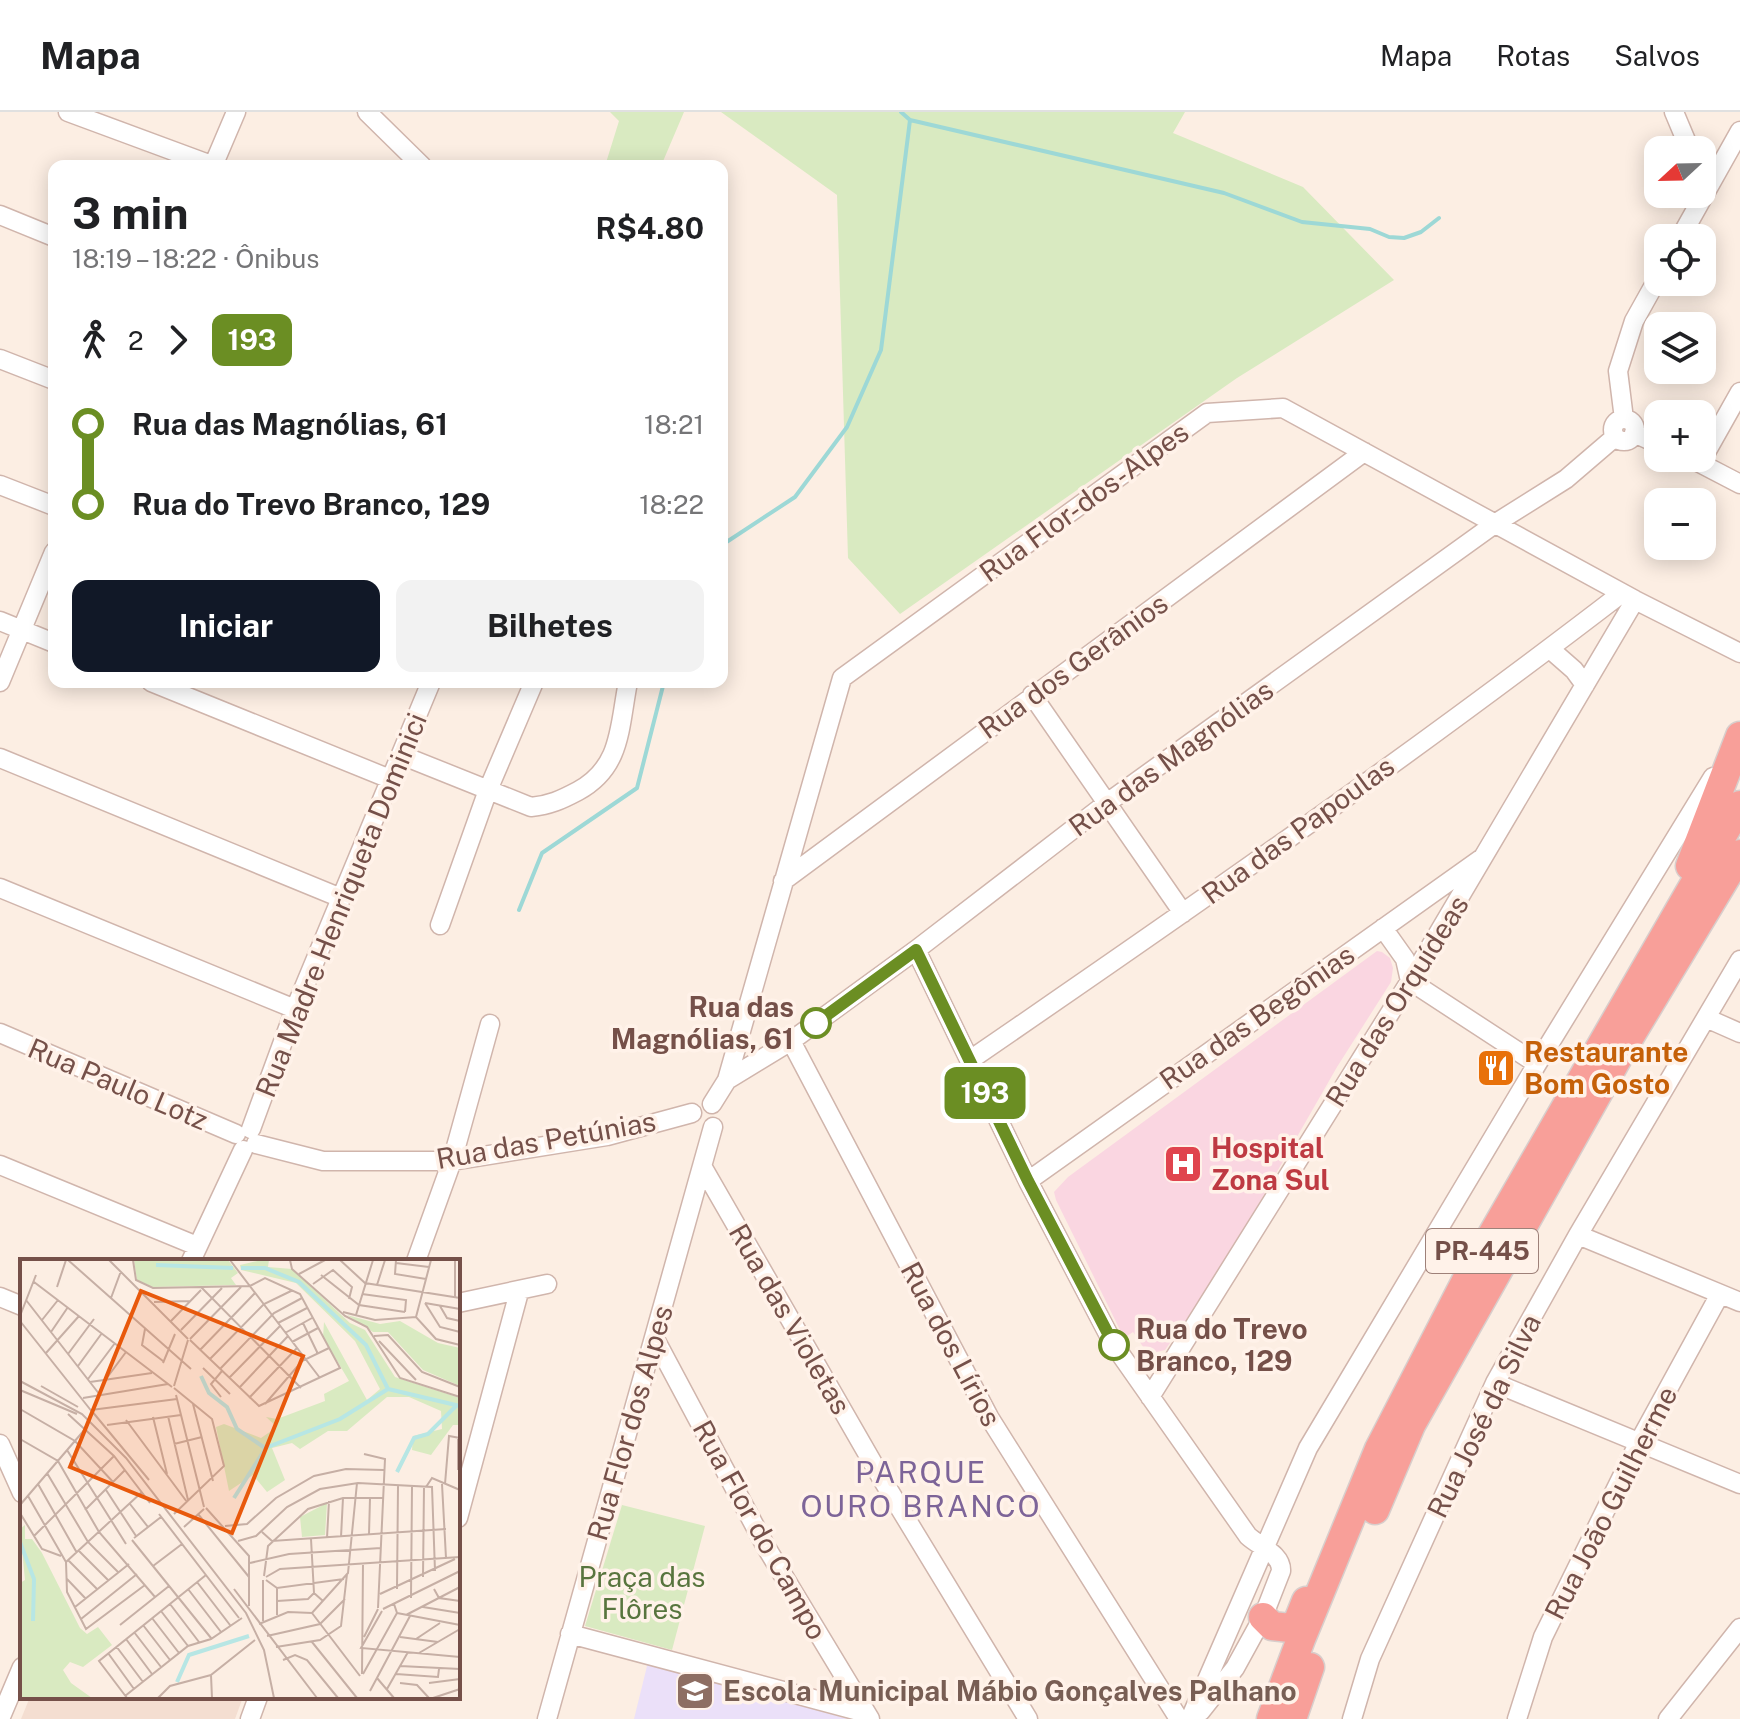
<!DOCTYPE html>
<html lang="pt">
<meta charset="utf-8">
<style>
body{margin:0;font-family:"Public Sans",sans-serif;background:#f2f2f2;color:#202124;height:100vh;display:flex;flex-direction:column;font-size:30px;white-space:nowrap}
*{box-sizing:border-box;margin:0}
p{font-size:26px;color:#757577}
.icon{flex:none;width:44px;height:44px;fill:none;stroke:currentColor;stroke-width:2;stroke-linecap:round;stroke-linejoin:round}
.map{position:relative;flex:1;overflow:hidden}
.sheet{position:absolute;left:48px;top:48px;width:680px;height:528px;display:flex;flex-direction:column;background:#fff;border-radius:16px;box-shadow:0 4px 20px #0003}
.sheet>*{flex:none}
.badge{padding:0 16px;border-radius:12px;font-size:28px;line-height:52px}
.needle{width:52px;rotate:248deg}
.fabs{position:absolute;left:1644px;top:24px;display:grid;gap:16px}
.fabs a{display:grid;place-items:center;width:72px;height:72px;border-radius:16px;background:#fff;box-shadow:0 4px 20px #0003;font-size:40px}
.map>.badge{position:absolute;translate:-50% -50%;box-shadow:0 0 0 4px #fff}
.legs{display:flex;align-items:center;gap:12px;height:88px;padding:0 24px;font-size:26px}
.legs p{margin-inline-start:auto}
.headline{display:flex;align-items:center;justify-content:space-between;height:136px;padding:0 24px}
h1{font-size:44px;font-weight:700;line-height:60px}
.cta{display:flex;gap:16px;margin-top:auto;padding:16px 24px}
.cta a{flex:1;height:92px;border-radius:16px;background:#111827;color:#fff;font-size:32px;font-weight:700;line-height:92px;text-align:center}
.cta a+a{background:#f2f2f2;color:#202124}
ul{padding:0 24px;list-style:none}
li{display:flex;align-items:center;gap:28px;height:80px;font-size:30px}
li i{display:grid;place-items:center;width:12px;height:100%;margin:0 10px;background:currentColor}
li i::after{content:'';width:20px;height:20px;margin:-10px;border:6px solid;border-radius:50%;background:#fff}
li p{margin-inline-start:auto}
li:first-child i{background:linear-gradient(#0000 50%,currentColor 0)}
li:last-child i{background:linear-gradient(currentColor 50%,#0000 0)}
header{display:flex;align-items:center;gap:48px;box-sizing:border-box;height:112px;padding:0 40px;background:#fff;border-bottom:2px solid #e0e0e0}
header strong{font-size:38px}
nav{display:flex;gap:44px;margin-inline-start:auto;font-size:28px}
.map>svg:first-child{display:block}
</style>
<header>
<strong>Mapa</strong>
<nav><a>Mapa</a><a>Rotas</a><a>Salvos</a></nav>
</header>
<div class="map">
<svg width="1740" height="1607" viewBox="0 0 1740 1607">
<rect width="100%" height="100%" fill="#fceee3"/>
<!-- residential -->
<path fill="#f4ded1" d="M30,1585H243L235,1607H21Z"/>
<!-- education -->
<path fill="#ebe0f9" d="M648,1550L848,1607H634Z"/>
<!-- medical -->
<path fill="#fad6e1" d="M1377,839L1382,840L1390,846L1393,856L1391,870L1337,955L1238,1128L1186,1208L1165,1238L1148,1242L1133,1220L1124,1226L1056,1088L1054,1080L1068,1065Z"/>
<!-- green -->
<path fill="#d9eac1" d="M610,0H684L661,54H605L619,9Z
M721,0H1185L1173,21L1303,75L1394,168L1237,266L900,502L848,446L837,83Z
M622,1393L705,1414L672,1538L585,1514Z"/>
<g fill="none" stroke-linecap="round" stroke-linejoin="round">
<!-- stream -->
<path stroke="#9dd8d6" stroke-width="4" d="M910,8L1224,81L1302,110L1370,117L1389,125L1404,126L1421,120L1439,106
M722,433L795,385L847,315L881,238L910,8L901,0
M519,798L542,741L637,676L664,570"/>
<defs>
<path id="minor" d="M68,0L214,54
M367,0L422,54
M1674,0L1690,38
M213,54L236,0
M0,103L54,125
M1680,126L1740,19
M0,247L54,268
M1613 318a11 11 0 1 1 22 0a11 11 0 1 1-22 0Z
M1624,307L1618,259L1634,209L1658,166
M1634,321L1658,332
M1692,347L1740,372
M1700,351L1740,280
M0,373L54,394
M0,509L54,531
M1550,537L1574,558L1585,573
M0,570L54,440
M151,570L390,667
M1032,583L1183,801
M401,643L531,695C550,693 561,688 578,679C622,655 619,615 628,570
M0,646L341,786
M783,769L1364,340
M0,776L295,897
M440,813L488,678L534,570
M1383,816L1405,847L1410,869L1537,952
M916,838L1028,1069L1114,1233L1248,1424C1260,1435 1282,1442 1281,1459L1263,1505L1235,1556L1201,1599
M1706,906L1740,921
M0,921L236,1022
M791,929L989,1305L1179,1607
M970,948C1190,797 1410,644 1622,481
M727,968L791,929L916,838L1107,691L1496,411L1566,367L1615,325
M712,992L727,968L842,566L1207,301L1283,296L1635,488L1740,541
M251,1017L295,897L431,570
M256,1032L323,1049H452L607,1024L692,1001
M0,1053L197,1134
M702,1054L882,1367L1028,1607
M1028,1069L1482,746
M1578,1123L1740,1190
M191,1149L243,1038
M416,1149L452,1049L490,912
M0,1185L22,1194
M458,1191L547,1172
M655,1227L766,1435L870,1607
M1495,1271L1740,1372
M1150,1285L1410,869L1635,488
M0,1332L22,1381
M458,1406L519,1180
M570,1522L866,1601
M0,1607L22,1555
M250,1607L258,1585
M547,1607L713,1015
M1190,1607L1308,1336L1537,952L1713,665
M1352,1607L1370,1547L1495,1271L1578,1123L1740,848
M1517,1607L1543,1525L1639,1330L1720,1182
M1668,1607L1740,1516"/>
<path id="highway" d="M1690,754L1740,624
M1375,1398L1411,1313L1629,926L1740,742
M1263,1505L1272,1514L1290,1516L1298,1509L1306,1489
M1271,1607L1301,1527L1379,1337L1470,1161L1740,693
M1292,1607L1310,1555"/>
</defs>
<!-- minor casing -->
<use href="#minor" stroke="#d0b5ac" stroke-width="21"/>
<!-- highway casing -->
<use href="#highway" stroke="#d8cecc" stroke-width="31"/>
<!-- minor -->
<use href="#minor" stroke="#fff" stroke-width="18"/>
<!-- highway -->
<use href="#highway" stroke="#f89f99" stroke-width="28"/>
</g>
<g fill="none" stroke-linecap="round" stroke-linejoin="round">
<defs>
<path id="line-1" d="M816,911L916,838L1028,1069L1114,1233"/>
</defs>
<!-- line-1 casing -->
<use href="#line-1" stroke="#fff" stroke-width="18"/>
<!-- line-1 -->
<use href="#line-1" stroke="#6b8e23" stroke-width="12"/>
</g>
<!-- icons -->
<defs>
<symbol id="restaurant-square" viewBox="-11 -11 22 22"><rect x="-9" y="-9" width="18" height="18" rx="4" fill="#e8710a" stroke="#fff2e9"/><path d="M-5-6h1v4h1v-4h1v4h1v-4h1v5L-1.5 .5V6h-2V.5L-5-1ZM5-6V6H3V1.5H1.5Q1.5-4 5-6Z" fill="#fff"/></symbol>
<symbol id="hospital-square" viewBox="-11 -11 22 22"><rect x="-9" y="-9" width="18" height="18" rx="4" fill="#e0444e" stroke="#fff2e9"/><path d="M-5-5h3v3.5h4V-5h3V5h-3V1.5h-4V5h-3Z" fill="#fff"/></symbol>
<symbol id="school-square" viewBox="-11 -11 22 22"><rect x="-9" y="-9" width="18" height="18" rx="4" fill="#8d6e63" stroke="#fff2e9"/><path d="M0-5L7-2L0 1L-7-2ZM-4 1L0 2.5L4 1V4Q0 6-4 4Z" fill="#fff"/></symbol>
</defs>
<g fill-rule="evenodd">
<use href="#restaurant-square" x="1474" y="934" width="44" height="44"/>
<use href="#hospital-square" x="1161" y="1030" width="44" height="44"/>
<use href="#school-square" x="673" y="1557" width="44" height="44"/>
</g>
<!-- markers -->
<g fill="#fff" stroke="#6b8e23" stroke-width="4">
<circle cx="816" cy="911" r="14"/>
<circle cx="1114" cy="1233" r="14"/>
</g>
<g text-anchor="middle" stroke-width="7" stroke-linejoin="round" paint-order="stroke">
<!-- shield labels -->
<rect fill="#fff2e9" stroke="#9e8179" stroke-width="2" x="1426" y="1117" width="112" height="44" rx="6"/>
<g font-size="26" font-weight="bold" fill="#755049">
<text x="1482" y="1148">PR-445</text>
</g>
<!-- street labels -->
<g font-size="28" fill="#755049" stroke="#fff2e9">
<text transform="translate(1084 390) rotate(-36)" y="10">Rua Flor-dos-Alpes</text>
<text transform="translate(1073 554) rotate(-36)" y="10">Rua dos Gerânios</text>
<text transform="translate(1171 646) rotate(-36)" y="10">Rua das Magnólias</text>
<text transform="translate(1298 718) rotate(-36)" y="10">Rua das Papoulas</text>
<text transform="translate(341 793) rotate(-68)" y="10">Rua Madre Henriqueta Dominici</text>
<text transform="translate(1397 889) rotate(-58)" y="10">Rua das Orquídeas</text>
<text transform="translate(1257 905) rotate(-35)" y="10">Rua das Begônias</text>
<text transform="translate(118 972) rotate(23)" y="10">Rua Paulo Lotz</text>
<text transform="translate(546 1028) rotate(-10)" y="10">Rua das Petúnias</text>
<text transform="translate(790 1207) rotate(60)" y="10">Rua das Violetas</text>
<text transform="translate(951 1232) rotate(62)" y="10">Rua dos Lírios</text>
<text transform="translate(1484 1304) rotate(-64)" y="10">Rua José da Silva</text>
<text transform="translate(630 1311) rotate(-74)" y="10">Rua Flor dos Alpes</text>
<text transform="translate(1611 1391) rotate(-63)" y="10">Rua João Guilherme</text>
<text transform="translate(760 1418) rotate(61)" y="10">Rua Flor do Campo</text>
</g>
<!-- stop labels -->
<g font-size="28" font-weight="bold" fill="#755049" stroke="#fff2e9" text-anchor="end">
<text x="794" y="905">Rua das<tspan x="794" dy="32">Magnólias, 61</tspan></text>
<text x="1136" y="1227" text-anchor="start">Rua do Trevo<tspan x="1136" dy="32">Branco, 129</tspan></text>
</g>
<!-- food labels -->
<g font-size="28" font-weight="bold" fill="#c56008" stroke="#fff2e9" text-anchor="start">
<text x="1524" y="950">Restaurante<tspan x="1524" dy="32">Bom Gosto</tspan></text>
</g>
<!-- health labels -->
<g font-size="28" font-weight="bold" fill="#be3a42" stroke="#fff2e9" text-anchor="start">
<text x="1211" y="1046">Hospital<tspan x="1211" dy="32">Zona Sul</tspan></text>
</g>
<!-- park labels -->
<g font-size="28" fill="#58753e" stroke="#fff2e9">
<text x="642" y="1475">Praça das<tspan x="642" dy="32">Flôres</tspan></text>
</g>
<!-- education labels -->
<g font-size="28" font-weight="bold" fill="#785e54" stroke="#fff2e9" text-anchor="start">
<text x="723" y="1589">Escola Municipal Mábio Gonçalves Palhano</text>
</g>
<!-- neighbourhood labels -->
<g font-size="30" letter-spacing="2" fill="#7d6498" stroke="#fff2e9">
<text x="921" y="1371">PARQUE<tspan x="921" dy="34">OURO BRANCO</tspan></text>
</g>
</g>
<!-- overview -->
<g transform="translate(20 1147)">
<rect width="440" height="440" fill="#fceee3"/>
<path d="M114,1H208L218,14L211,19L216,26L133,28L117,21ZM242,1H249L248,8L272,10L330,64L345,71L375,118L440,139V166H433L411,196L392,191L393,177L422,170L421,152L389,138H367L327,172H308L280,190L272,184L252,189L265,221L247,233L233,216L209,232L196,168L204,165L241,179L257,168L246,158L257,160L305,142L304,135L329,122L303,78L304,63L347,141L360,130L335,82L276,24L221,11L220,6ZM327,56L360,65L380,62L418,84L440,89V127L403,111L368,73H353ZM307,244L305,276L282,278L280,258ZM5,266V280H12L22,294L60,369L67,375L78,368L92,386L63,408L50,403L43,411L51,424L72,439H0V324L5,321L0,270Z" fill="#d9eac1"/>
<path fill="none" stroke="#b7e6e4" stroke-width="4" d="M136,6L213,9M221,9H245L279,23L346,86L368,130M181,117L189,134L207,148L217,170L245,189L320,160L368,130L440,147M377,213L394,179L408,175L436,147M214,239L245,190M0,283L14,320L13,362M157,423L169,396L229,377"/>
<path fill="none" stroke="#c6afa5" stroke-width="2" d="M48,1L171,110M89,1L168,80M113,1L116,21L133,29L230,27L245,19L280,35L320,109L239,147L170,81M210,1L300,119M270,1L272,10L325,57L347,68L380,119L440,138M320,1L345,24L440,39M376,1L375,15L406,20M376,4L409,8M279,15L305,1M301,16L339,46L385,53M14,23L152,128M293,25L313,11L332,28L329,40M357,26L365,1M37,28L46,1M181,28L281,129M342,35L386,41L385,53M435,38V1M91,39L101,12M6,41L80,136M134,43L170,42M405,44L420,68L440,73M405,44L440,50M420,47L427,59L440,62M323,53L355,61L396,58L416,80L440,86M336,56L353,1M0,57L16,16M396,58L411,1M22,61L38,41M0,62L73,154M151,62L181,31M258,64L287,49M283,64L298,95M125,70L122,86L143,102M161,71L202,29M31,73L48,48M265,74L292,59M354,77L368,76L402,113L440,128M170,80L221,28M359,82L396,121M272,83L298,69M180,91L235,34M26,94L59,57M48,95L74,60M190,100L244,45L271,32M143,104L155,75M58,107L82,74M183,109L210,135M200,110L254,54L282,39M209,119L260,67M68,120L95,84M86,120L106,93M0,122L62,155L106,199L226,354L244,391L254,439M70,123L132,114M21,127L58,148M154,127L168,81M154,129L192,160L204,207L154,255M219,129L268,77M0,131L57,155M156,136L184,248M201,138L191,125L202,112M63,139L148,125M229,139L277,89M173,145L193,222M245,145L282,102L309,89M0,150L55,182L93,223M71,151L129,221M71,151L157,140M48,155L94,197L130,244M148,157L168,241M133,158L147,215M106,161L167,243M87,166L161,156M0,180L38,202L79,273L135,338M154,185L182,178M47,191L106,285M344,195L365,200L358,349M438,211V178M27,214L68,283L98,313M18,225L57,294M422,225L426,299M425,225L429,177L440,179M406,228L412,219L440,231M86,231L116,277M8,237L46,303L47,333L66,370L125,326M110,245L128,268M0,246L66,169M186,249L229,297V347M65,251L105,211M0,254L22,290L41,297M139,255L219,359M178,255L229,318M205,267L227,265L256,239L294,217L326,210L364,211M164,268L184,250M242,273L252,282L426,270M349,275L350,239M14,277L94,197M321,278L323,239M114,279L141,258M307,279L309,242M291,280L294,334L303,342M112,281L191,379M218,282L236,277L267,248L300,230L338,224L412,228L415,312M59,292L88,321M48,301L77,330M46,303L122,233M230,304L269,295L361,289M133,307L162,285M244,317L248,287L288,250L323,239H363M246,318L260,310L440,298M403,318L404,228M47,320L66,340M243,321V362M246,321L257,329L324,320M177,323L210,366M257,329V356M168,330L201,373M214,330L297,439M377,330L378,227M414,330L419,339L440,342M360,335L435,300M391,339L392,228M257,342L288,340L294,334M150,345L179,383M55,348L109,305M403,348L440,354M363,350L440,312M141,352L168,387M362,352L341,389L440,398M292,354L340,417M377,354L440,366M386,356L440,328M132,359L159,394M61,360L117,315M239,365L268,353L292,354L328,314L337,224M100,366L149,327M123,366L150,401M114,373L141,408M247,377L300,365L325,340M344,378L358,350M380,378L418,383M106,380L132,415M396,380L420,364M292,383L337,439M96,387L123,423M256,388L300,381L321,367L327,315M88,394L114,430M399,394L440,370M263,401L275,396L287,401L318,439M380,407L440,410M342,415L343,304M343,415L377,354L374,345M376,415L418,418L419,410M357,419L374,439M380,424L397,426L409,439M409,424L440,420M367,430L388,393M350,432L390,357M105,437L168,387L191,380L222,359M107,439L79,402L186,316M138,439L150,427L191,416M192,439L191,416L235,381M413,439L440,430"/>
<path fill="#e8590c" fill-opacity="0.15" stroke="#e8590c" stroke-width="4" d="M121,32L283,97L212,274L50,208Z"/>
<rect width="440" height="440" fill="none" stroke="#755049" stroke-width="4"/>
</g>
</svg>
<div class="fabs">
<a><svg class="needle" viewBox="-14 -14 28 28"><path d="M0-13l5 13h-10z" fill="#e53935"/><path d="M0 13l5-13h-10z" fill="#757577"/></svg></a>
<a><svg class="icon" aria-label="locate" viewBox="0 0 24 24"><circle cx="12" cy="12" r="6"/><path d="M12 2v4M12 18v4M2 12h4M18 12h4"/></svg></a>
<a><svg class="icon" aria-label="layers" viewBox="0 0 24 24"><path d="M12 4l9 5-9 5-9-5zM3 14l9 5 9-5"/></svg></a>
<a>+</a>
<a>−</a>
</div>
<b class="badge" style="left:985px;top:981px;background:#6b8e23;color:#fff">193</b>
<section class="sheet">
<div class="headline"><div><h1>3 min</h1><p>18:19 – 18:22 · Ônibus</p></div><b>R$4.80</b></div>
<div class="legs"><svg class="icon" aria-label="walk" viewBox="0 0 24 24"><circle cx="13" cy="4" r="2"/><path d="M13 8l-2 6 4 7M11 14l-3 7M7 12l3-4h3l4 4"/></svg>2<svg class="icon" aria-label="forward" viewBox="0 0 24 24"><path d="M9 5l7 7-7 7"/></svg><b class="badge" style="background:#6b8e23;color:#fff">193</b></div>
<ul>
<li><i style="color:#6b8e23"></i><b>Rua das Magnólias, 61</b><p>18:21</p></li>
<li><i style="color:#6b8e23"></i><b>Rua do Trevo Branco, 129</b><p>18:22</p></li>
</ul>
<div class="cta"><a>Iniciar</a><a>Bilhetes</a></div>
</section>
</div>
